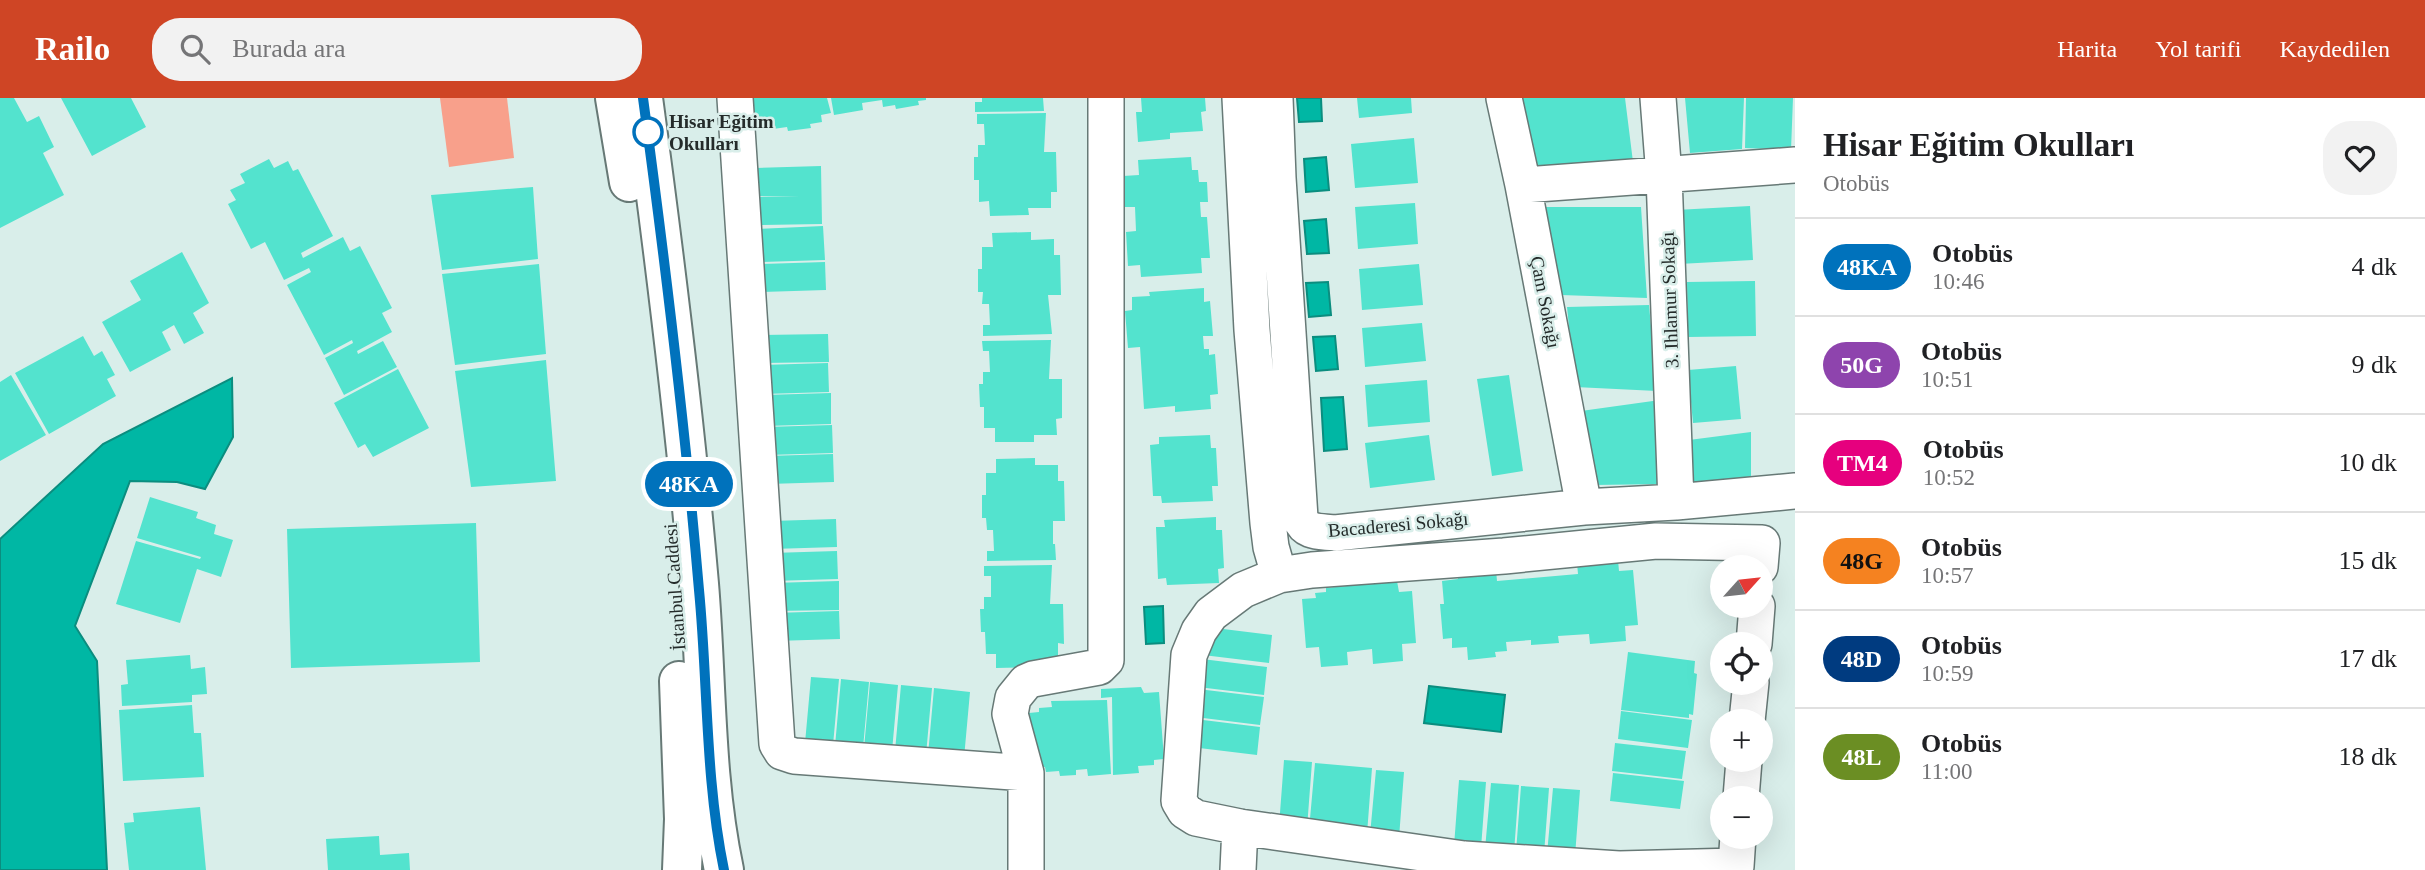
<!DOCTYPE html>
<html lang="tr">
<meta charset="utf-8">
<style>
body{margin:0;font-family:"Times New Roman",serif;background:#f2f2f2;color:#202124;height:100vh;display:flex;flex-direction:column;font-size:26px;white-space:nowrap}
*{box-sizing:border-box;margin:0}
p{font-size:23px;color:#757577}
.icon{flex:none;width:38px;height:38px;fill:none;stroke:currentColor;stroke-width:2;stroke-linecap:round;stroke-linejoin:round}
.map{position:relative;flex:1;overflow:hidden}
.drawer{display:flex;flex-direction:column;background:#fff;width:630px}
.drawer>*{flex:none}
.badge{padding:0 14px;border-radius:23px;font-size:24px;line-height:46px}
.needle{width:46px;rotate:63deg}
.buttons{position:absolute;left:1710px;top:457px;display:grid;gap:14px}
.buttons a{display:grid;place-items:center;width:63px;height:63px;border-radius:50%;background:#fff;box-shadow:0 7px 28px #0002;font-size:35px}
.map>.badge{position:absolute;translate:-50% -50%;box-shadow:0 0 0 4px #fff}
.round{display:grid;place-items:center;flex:none;width:74px;height:74px;border-radius:28px;background:#f2f2f2}
.summary{display:flex;align-items:center;justify-content:space-between;height:119px;padding:0 28px}
h1{font-size:33px;font-weight:600;line-height:52px}
ul{padding:0;list-style:none}
li{display:flex;align-items:center;gap:21px;height:98px;padding:0 28px;border-top:2px solid #e0e0e0}
li div{flex:1}
li b{display:block;font-size:26px}
li em{font-style:normal}
li .badge{min-width:77px;font-weight:700;text-align:center}
header{display:flex;align-items:center;gap:42px;box-sizing:border-box;height:98px;padding:0 35px;background:#cf4525;color:#fff}
header strong{font-size:33px}
nav{display:flex;gap:38px;margin-inline-start:auto;font-size:24px}
.search{width:490px;height:63px;background:#f2f2f2;display:flex;align-items:center;gap:18px;box-sizing:border-box;padding:0 24px;border-radius:28px;color:#757577;font-size:26px}
main{display:flex;flex:1;min-height:0}
.map>svg:first-child{display:block}
</style>
<header>
<strong>Railo</strong>
<div class="search"><svg class="icon" aria-label="search" viewBox="0 0 24 24"><circle cx="10" cy="10" r="6"/><path d="M15 15l6 6"/></svg>Burada ara</div>
<nav><a>Harita</a><a>Yol tarifi</a><a>Kaydedilen</a></nav>
</header>
<main>
<div class="map">
<svg width="1795" height="772" viewBox="0 0 1795 772">
<rect width="100%" height="100%" fill="#d9eeea"/>
<!-- green -->
<path fill="#f8a08b" d="M440,0H507L514,60L449,69Z"/>
<!-- water -->
<path fill="#00b7a4" stroke="#0b8d7f" stroke-width="2" d="M1297,0H1321L1322,23L1299,24Z
M1326,59L1329,92L1306,94L1304,61Z
M1326,121L1329,155L1307,156L1304,123Z
M1328,184L1331,217L1309,219L1306,185Z
M1335,238L1338,271L1316,273L1313,239Z
M232,280L233,339L205,391L177,384L130,383L75,528L97,563L107,772H0V441L103,346Z
M1343,299L1347,351L1324,353L1321,300Z
M1163,508L1164,545L1146,546L1144,509Z
M1429,588L1505,597L1501,634L1424,625Z"/>
<!-- building -->
<path fill="#53e3ce" d="M0,0H14L27,24L39,18L54,49L43,55L64,97L0,130Z
M61,0H131L146,29L92,58Z
M747,0H827L831,15L821,17L822,24L810,26L811,30L788,33L787,29L766,32L765,22L750,24Z
M831,0H926V2L918,3L919,7L896,11L895,7L883,9L882,2L862,5L863,12L834,17Z
M982,0H1043L1044,13L975,14V4H982Z
M1141,0H1205L1206,13L1201,14L1203,33L1170,35V41L1138,44L1136,14H1142Z
M1357,0H1411L1412,15L1359,20Z
M1513,0H1625L1633,64L1526,73Z
M1685,0H1744L1742,51L1690,55Z
M1746,0H1793L1791,52L1745,50Z
M1046,15L1044,54H1056L1057,94H1051V110H1028L1029,117L990,118L989,103L979,104V82H974V59H978V47H985L984,26H977V16Z
M1414,40L1418,85L1355,90L1351,46Z
M1191,59L1192,72H1198L1199,84H1207L1208,104H1200L1201,119H1207L1210,160H1201L1202,175L1141,179L1140,167L1128,168L1126,134L1136,133L1135,109H1125L1123,78L1139,77L1138,62Z
M269,61L274,70L288,63L293,73L298,71L333,138L301,155L303,160L343,139L350,153L360,148L392,210L382,215L392,234L357,253L358,256L383,243L397,269L344,297L325,260L353,245L352,242L324,257L287,187L311,174L309,170L284,182L265,144L251,151L228,106L236,102L230,92L245,85L240,76Z
M821,68L822,126L757,127L756,99L800,98H756V70Z
M533,89L538,161L442,172L431,97Z
M1415,105L1418,146L1358,151L1355,109Z
M1750,108L1753,162L1679,166L1676,112Z
M1544,109H1641L1647,200L1561,197Z
M823,128L825,162L759,164L756,131Z
M1031,134V142L1054,141V157H1060L1061,197H1048L1052,236L983,238V227H990L989,206H982L983,194H978V171H982V149H993L992,135Z
M182,154L209,205L193,215L204,235L184,246L174,227L162,234L171,252L130,274L102,224L141,202L130,183Z
M825,164L826,192L760,194L759,166Z
M539,166L546,256L455,267L442,176Z
M1419,166L1423,207L1362,212L1359,171Z
M1755,183L1756,238L1688,239L1687,184Z
M1204,190V204L1210,203L1213,238H1203L1204,251H1209V257L1215,256L1218,296L1210,297L1211,311L1175,314V308L1144,311L1140,249L1128,250L1125,213L1132,212V199L1150,198L1149,194Z
M1649,207L1657,293L1575,289L1567,209Z
M1422,225L1426,263L1365,269L1362,230Z
M828,236L829,264L763,265L762,237Z
M83,238L94,258L102,253L115,277L107,281L116,298L49,336L15,275Z
M1051,242L1049,281H1062V320L1056,321L1057,337H1034V344H995V330H984V309H980L979,286H983V274H990L989,253H983L982,243Z
M546,262L556,383L471,389L455,273Z
M828,265L829,294L763,296L762,267Z
M1736,268L1741,321L1693,325L1688,272Z
M398,271L429,330L373,359L365,346L358,350L334,305Z
M11,277L46,337L0,363V284Z
M1509,277L1523,373L1492,378L1477,281Z
M1427,282L1430,324L1368,329L1365,287Z
M831,295V326L765,328V297Z
M1660,302L1667,386L1593,387L1581,313Z
M832,327L833,355L767,357L766,329Z
M1751,334V390L1695,394L1689,342Z
M1210,337L1211,350H1216L1218,388H1212L1213,403L1162,405L1161,398H1153L1150,347L1159,346V339Z
M1429,337L1435,382L1370,390L1365,345Z
M833,356L834,384L768,386L767,358Z
M1035,360V367H1058V383H1064L1065,423H1053V446H1055L1056,462L987,463V453H994L993,432H987L986,420H982V397H986V375H996V361Z
M150,399L198,414L196,420L216,427L214,436L233,442L221,479L197,471L180,525L116,506L136,443L200,461L201,459L137,440Z
M1216,419V432H1222L1224,470L1218,471L1219,485L1167,487L1166,480L1158,481L1156,429H1165L1164,422Z
M836,421L837,449L772,451L771,423Z
M476,425L480,564L291,570L287,431Z
M837,453L838,481L772,483L771,455Z
M1618,462L1619,473L1633,472L1638,527L1625,528L1626,543L1590,546L1589,536L1558,538L1559,545L1531,547V542L1506,544L1507,553L1495,554L1496,559L1468,562L1467,549L1452,550V540L1443,541L1440,506H1444L1442,483L1458,481L1457,475L1496,472L1497,483L1578,476L1577,465Z
M1052,467L1050,506H1063L1064,546L1058,545V562H1035V569L996,570V556H986L985,534H981L980,511H984V499H991V478H984V468Z
M839,483V512L773,513L772,485Z
M1397,483L1399,494L1412,493L1416,545L1402,546L1403,563L1373,566L1372,551L1347,554L1348,567L1321,569L1319,549L1306,550L1302,501L1316,500L1315,495L1326,494V490Z
M839,513L840,541L775,543L773,515Z
M1207,529L1272,537L1269,565L1203,557Z
M1628,554L1695,563L1694,575L1697,576L1693,617L1689,616V620L1621,612Z
M190,557L191,571L205,569L207,596L192,597V604L122,608L121,587L128,586L126,562Z
M1202,561L1267,569L1264,597L1198,589Z
M811,579L839,581L833,647L805,645Z
M841,581L869,584L863,650L835,648Z
M870,584L898,587L892,653L864,650Z
M901,587L932,590L926,657L895,653Z
M1141,589L1144,595L1159,594L1164,661L1154,662V667L1138,668L1139,675L1113,677L1112,599L1101,600V591Z
M934,590L970,594L964,660L928,657Z
M1198,591L1264,599L1260,627L1195,619Z
M1107,602L1111,676L1088,678L1087,671L1076,672V677L1060,678L1059,673L1046,674L1045,669L1033,670L1029,615L1039,614V610L1052,609L1051,603Z
M192,607L194,635H201L204,679L123,683L119,612Z
M1621,613L1692,622L1688,650L1618,641Z
M1195,621L1260,629L1257,657L1191,649Z
M1615,645L1686,653L1682,681L1612,673Z
M1284,662L1312,664L1307,730L1279,728Z
M1315,665L1372,670L1367,736L1309,732Z
M1376,672L1404,674L1399,740L1370,737Z
M1613,675L1684,683L1680,711L1610,703Z
M1459,682L1486,684L1481,750L1454,748Z
M1491,685L1519,687L1514,754L1485,751Z
M1521,688L1549,690L1544,756L1516,754Z
M1553,690L1580,692L1575,758L1547,756Z
M200,709L206,772H129L124,725L134,724L133,715Z
M379,738L380,757L409,755L410,772H328L326,741Z"/>
<g fill="none" stroke-linecap="round" stroke-linejoin="round">
<defs>
<path id="minor" d="M735,0L777,646L782,654L794,658L1026,675
M1240,0L1252,232L1268,425L1271,449L1279,477
M1275,0L1278,80L1300,420C1306,436 1321,433 1335,435L1584,409L1676,404L1795,393
M1504,0L1523,87L1584,409
M1658,0L1664,78L1676,404
M1523,87L1795,67
M1754,546L1757,508
M1747,623L1751,584
M1741,700L1744,662
M1738,738L1736,768L1619,771L1464,761L1240,729L1196,720L1185,713L1179,703L1189,557L1199,533L1211,516L1243,492L1279,477L1312,472L1504,458L1656,443L1762,445L1760,469
M1026,772V675L1010,616L1013,600L1026,584L1033,581L1099,569L1106,562V0
M1238,772L1240,729"/>
<path id="major" d="M615,0L629,84
M643,0C665,162 685,324 699,486C707,581 704,678 724,772
M679,583L684,721L682,772"/>
</defs>
<!-- minor casing -->
<use href="#minor" stroke="#677976" stroke-width="38"/>
<!-- major casing -->
<use href="#major" stroke="#677976" stroke-width="42"/>
<!-- minor -->
<use href="#minor" stroke="#fff" stroke-width="35"/>
<!-- major -->
<use href="#major" stroke="#fff" stroke-width="38"/>
</g>
<g fill="none" stroke-linecap="round" stroke-linejoin="round">
<defs>
<path id="line" d="M643,0C665,163 685,327 699,492C708,585 705,680 724,772"/>
</defs>
<!-- line casing -->
<use href="#line" stroke="#fff" stroke-width="16"/>
<!-- line -->
<use href="#line" stroke="#0072bc" stroke-width="10"/>
</g>
<!-- markers -->
<circle fill="#fff" stroke="#0072bc" stroke-width="3.5" cx="648" cy="34" r="14"/>
<g text-anchor="middle" stroke-width="5" stroke-linejoin="round" paint-order="stroke">
<!-- stop labels -->
<g font-size="19" font-weight="bold" fill="#242b2a" stroke="#d9eeea" text-anchor="start">
<text x="669" y="30">Hisar Eğitim<tspan x="669" dy="22">Okulları</tspan></text>
</g>
<!-- street labels -->
<g font-size="19" fill="#242b2a" stroke="#d9eeea">
<text transform="translate(1669 202) rotate(-92)" y="7">3. Ihlamur Sokağı</text>
<text transform="translate(1546 204) rotate(79)" y="7">Çam Sokağı</text>
<text transform="translate(1398 426) rotate(-5)" y="7">Bacaderesi Sokağı</text>
<text transform="translate(674 489) rotate(-94)" y="7">İstanbul Caddesi</text>
</g>
</g>
</svg>
<div class="buttons">
<a><svg class="needle" viewBox="-14 -14 28 28"><path d="M0-13l5 13h-10z" fill="#e53935"/><path d="M0 13l5-13h-10z" fill="#757577"/></svg></a>
<a><svg class="icon" aria-label="locate" viewBox="0 0 24 24"><circle cx="12" cy="12" r="6"/><path d="M12 2v4M12 18v4M2 12h4M18 12h4"/></svg></a>
<a>+</a>
<a>−</a>
</div>
<b class="badge" style="left:689px;top:386px;background:#0072bc;color:#fff">48KA</b>
</div>
<section class="drawer">
<div class="summary"><div><h1>Hisar Eğitim Okulları</h1><p>Otobüs</p></div><a class="round"><svg class="icon" aria-label="heart" viewBox="0 0 24 24"><path d="M12 20l-8-8c-3-5 5-10 8-4 3-6 11-1 8 4z"/></svg></a></div>
<ul>
<li><span class="badge" style="background:#0072bc;color:#fff">48KA</span><div><b>Otobüs</b><p>10:46</p></div><em>4 dk</em></li>
<li><span class="badge" style="background:#8e44ad;color:#fff">50G</span><div><b>Otobüs</b><p>10:51</p></div><em>9 dk</em></li>
<li><span class="badge" style="background:#e6007e;color:#fff">TM4</span><div><b>Otobüs</b><p>10:52</p></div><em>10 dk</em></li>
<li><span class="badge" style="background:#f58220;color:#111">48G</span><div><b>Otobüs</b><p>10:57</p></div><em>15 dk</em></li>
<li><span class="badge" style="background:#003b80;color:#fff">48D</span><div><b>Otobüs</b><p>10:59</p></div><em>17 dk</em></li>
<li><span class="badge" style="background:#6b8e23;color:#fff">48L</span><div><b>Otobüs</b><p>11:00</p></div><em>18 dk</em></li>
</ul>
</section>
</main>
